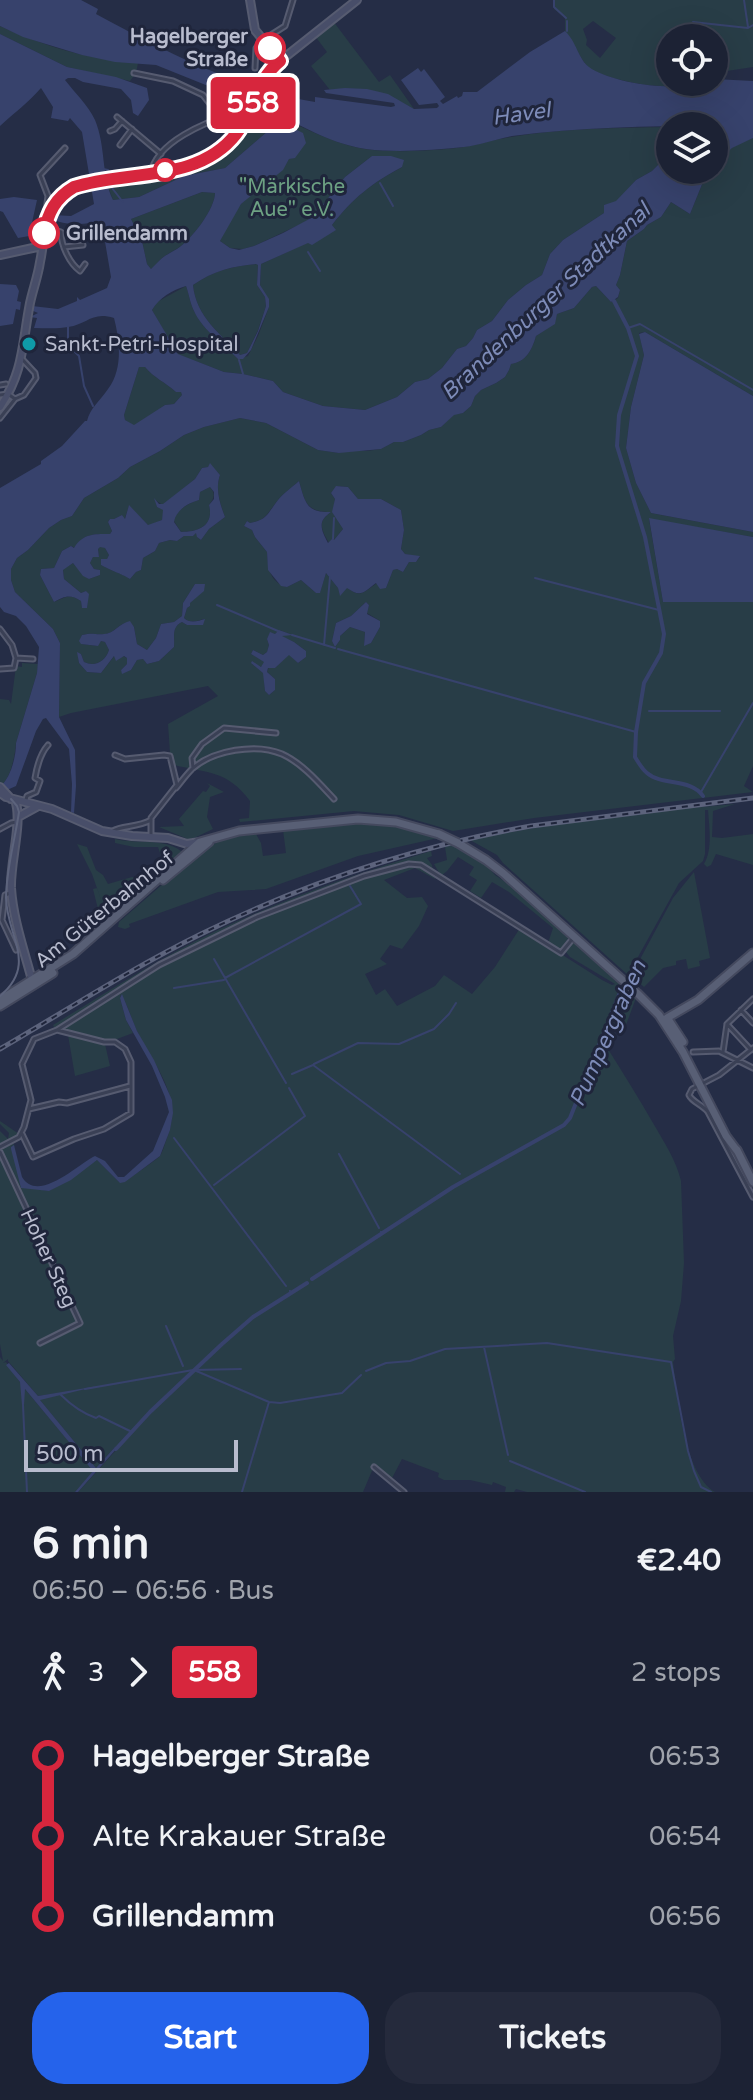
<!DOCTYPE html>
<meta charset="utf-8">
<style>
body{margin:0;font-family:"Varela Round",sans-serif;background:#252a3c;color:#f1f3f6;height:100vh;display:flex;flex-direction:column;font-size:30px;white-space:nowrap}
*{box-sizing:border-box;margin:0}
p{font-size:26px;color:#a0a4ac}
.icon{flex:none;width:44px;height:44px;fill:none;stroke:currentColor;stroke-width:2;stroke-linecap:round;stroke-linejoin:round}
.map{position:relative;height:1492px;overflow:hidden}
.panel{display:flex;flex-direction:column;background:#1c2234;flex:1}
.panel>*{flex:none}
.badge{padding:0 16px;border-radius:6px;font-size:28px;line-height:52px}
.buttons{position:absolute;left:656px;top:24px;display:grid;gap:16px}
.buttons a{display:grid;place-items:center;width:72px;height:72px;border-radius:50%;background:#1c2234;box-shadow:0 8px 32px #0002,0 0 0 2px #3a3f4f;font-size:40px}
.scale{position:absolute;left:24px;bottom:20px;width:214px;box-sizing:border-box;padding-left:8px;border:4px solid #b8bcce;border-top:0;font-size:22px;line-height:28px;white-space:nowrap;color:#b8bcce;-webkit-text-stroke:6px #1f253b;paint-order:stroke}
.map>.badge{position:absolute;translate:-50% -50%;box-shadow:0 0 0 4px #fff}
.legs{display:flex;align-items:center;gap:12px;height:88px;padding:0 32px;font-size:26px}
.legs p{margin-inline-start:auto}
.overview{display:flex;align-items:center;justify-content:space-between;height:136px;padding:0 32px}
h1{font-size:44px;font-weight:800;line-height:60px}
.button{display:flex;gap:16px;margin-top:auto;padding:16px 32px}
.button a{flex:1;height:92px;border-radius:32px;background:#2563eb;color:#fff;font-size:32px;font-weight:800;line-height:92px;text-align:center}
.button a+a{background:#252a3c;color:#f1f3f6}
ul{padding:0 32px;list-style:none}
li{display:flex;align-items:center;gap:28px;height:80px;font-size:30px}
li i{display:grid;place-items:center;width:12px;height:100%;margin:0 10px;background:currentColor}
li i::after{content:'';width:20px;height:20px;margin:-10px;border:6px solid;border-radius:50%;background:#1c2234}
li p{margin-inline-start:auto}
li:first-child i{background:linear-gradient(#0000 50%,currentColor 0)}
li:last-child i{background:linear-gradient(currentColor 50%,#0000 0)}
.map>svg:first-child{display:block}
</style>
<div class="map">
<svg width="753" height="1492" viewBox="0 0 753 1492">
<rect width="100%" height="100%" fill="#252d46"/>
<!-- green -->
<path fill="#283d47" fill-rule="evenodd" d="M553,0H753V67L714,73V38H670V82H682V84C662,91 608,80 589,68C585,65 567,35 565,31C565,30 565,19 565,18L554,9ZM593,21L616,38L600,58L586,45L587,40L583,29Z
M333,21L379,82L390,75L414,109C384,92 365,86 330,90L311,66L327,52L315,36Z
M0,26C43,46 91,60 138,63L136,73L130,81L67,67L0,34Z
M257,105C288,120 331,144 365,149C391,153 442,151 469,146C483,143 497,139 511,137C563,128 617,128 670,127V153L652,171L636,180L616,202L604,205V213L563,240L550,254L542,275L526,285L508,300L492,321L477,330L473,338L466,346L457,349L442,368L428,379L415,382L397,397L365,410L323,406L283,392L273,381L243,374L224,372L177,354L152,310L157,302L186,286C189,294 190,303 194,311C204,332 224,343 238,359L248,356L258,336L269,307V303L260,285L261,264L335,230L332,225C354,197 371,184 402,167L372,156L345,177L313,217L303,223L254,246L243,249L230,248L220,241C224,232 236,209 242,203C257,188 279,178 289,159L292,158L302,133L276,124L225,168L184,176L139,197L113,200L107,184L156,174L212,159L237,138Z
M753,138V396L645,332L639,333L644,355L631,407L626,448L636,483L651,513L753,532V537L649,519L663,602H753V766L744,786L753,792L534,818L453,831L399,815L354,811L240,822L239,819L249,818L250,801C227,770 207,773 174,765L170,753L168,724L218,696L208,686L71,713L59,717L60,643L53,629L15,592L11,580V569L17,558L28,550L49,528L61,520L72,516L84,498L118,478L130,467L160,451L184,435L204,427L240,418L266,423L318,450L339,453L345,451H367L381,449L394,442H403L421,435L429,430L441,427L454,414L463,413L471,406L475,396L481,390L496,383L505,377L509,370L511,364C526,362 532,350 536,336L554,324L557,314L574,308L592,287L596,286L611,302L618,298L620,290L616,285L620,275L627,241L644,229L647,225L661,217L671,202L690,214L705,177L709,170H714C716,154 739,143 753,138ZM210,464L220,475C215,489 220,503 225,517L209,529L201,540L197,537L198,533H196L193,536H184L177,541L170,540L159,543L155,551L143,558L141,570L136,572L130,579C127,576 108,569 101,565V559H107L109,555L105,548L100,546L98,549L99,557H93L90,563L94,569L100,570V575L89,579L83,575L73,563L63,569L64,579L81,593L86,591L88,594L87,608L82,607L81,601C69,593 66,597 54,602L40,575L41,569L54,568L62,551L71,546L75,548C83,533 95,534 110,534L112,531L108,522L110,519H114L122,515L124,521L129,506L149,526L162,520L164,510L157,507L155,500L163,505L195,479L202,468L208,467ZM299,481C305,502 306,512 331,512C317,522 321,529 329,543L332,539L334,540L343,529L333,513L335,499L331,493L337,486L348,487L358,499H381L401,510L404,530L401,549L405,554L420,557L416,562H409L403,572L397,569L393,570L386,588H380L377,583C364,592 360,599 347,587L340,595L338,588L326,573L320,592L316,593L301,580L287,587C269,582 268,567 267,552L255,537L252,530L244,526L247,521L250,523C266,520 266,515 275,504C281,495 291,488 299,481ZM195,584H204L203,591L189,603L190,606L187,608L184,618C190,624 197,621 204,619L203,624L187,625L182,622C171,627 175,636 174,647L159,661L147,664L143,659L137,660L131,670L123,673L121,670L127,664V658L123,656L117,660L115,655L101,673L87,672L79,663L78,653L81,654L84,662C95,667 105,662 109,650L105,642L101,641L97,646L82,644L80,641L82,635C93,632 94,635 104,634C114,634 118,623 130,622L134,627L137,644L147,650L156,638L161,624L174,622L182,616L183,603ZM366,602L369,605L367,613L380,621V627L371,643L364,645L365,632L350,627L340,636V640L335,647L332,641L336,623L351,616ZM279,630L290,634L280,636L294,642L306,651V657L298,663L289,654L275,668L269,667L267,672L275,679V690L269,695L265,691L264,673L252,664V662L261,667L265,662L251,654L253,650L263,655L267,652L269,645L267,639L270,633L275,634Z
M202,192L215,193C215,208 194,236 181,246C174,251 166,254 160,260C157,263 154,267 151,269L147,264L142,241L131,219Z
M257,264L258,265L257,285L265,297L266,306L258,330L247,353L240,355C221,334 196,317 193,285C213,271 233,266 257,264Z
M139,367H145C154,378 165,382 176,392L181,391L182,395L174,404L165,405L134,426L125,420L124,415Z
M210,487C216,494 214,498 209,505C214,525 200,532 181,532L174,521C176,510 188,503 199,500L200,492Z
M22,663L38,664L37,673L16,743C15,756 11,776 2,785L0,784V699L9,700L11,704L16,666L22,667Z
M207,783L224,792L210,797L207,817L213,829L190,840L159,827L184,826L179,819L203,791L206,792L210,786Z
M735,804L713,811L712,837L722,838L753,834V865L716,854L711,865L707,867L704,864C713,848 709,827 708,810H705V854L703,861L679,883L628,975L503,863L497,855L470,840C556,822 646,811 735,804Z
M358,823L397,826L438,838L358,856L266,889L218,892L129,924L130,927L125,929L118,927L119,922L187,863L189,864L206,849L224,838L256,834L261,843L263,856L286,853L283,830Z
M115,839C135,844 165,838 181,851V854L143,887L145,871L162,859L158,847H134L115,843Z
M77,844L87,847L96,870L103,875L108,884L132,877L137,878L142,886L98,925L96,922L98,909L93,889L97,888L105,911L92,874Z
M453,845L486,865L495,875L513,887L569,937L561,948L558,949L548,943L553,928L509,892L492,882L481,898L470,891L477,880L469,875L474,867L458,857L447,871L441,876L434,864L447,860L445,847Z
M431,851L432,856L427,858L432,865L435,879L415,868L384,880L407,898L422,897L428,906L419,926L402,949L390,945L380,959L387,964L365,974L376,995L385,989L397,1006L435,986L444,975L472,994L495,967L520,928L602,980L612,985L615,984L570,957L565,951L571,943L575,942L636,998L626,1025L617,1017L606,1046C622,1071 638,1097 653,1123C664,1142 676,1160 681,1181L684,1263L681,1301L673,1336L675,1359L673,1362C677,1396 684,1474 715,1492H527L516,1489L514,1492H505L506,1487L493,1482L492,1485L470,1480H444L438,1477L439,1473L402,1459L391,1480L374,1466L363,1492H78L119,1447H115L96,1468L39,1399L79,1390L38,1396L8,1361V1359L3,1363L6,1362L24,1388L94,1471L75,1492H0V1357L3,1361L0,1344V1131L8,1139L9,1133L0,1124V1121L19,1134L29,1095C28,1116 25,1131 8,1143L9,1145L13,1143L16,1149L14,1146L11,1147L23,1187L49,1191L97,1160L119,1182H125C133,1175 154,1162 160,1156C163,1151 165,1143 167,1138C184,1095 153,1065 136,1029C131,1018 128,1005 121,995L120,998L126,1020L133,1033L117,1039L118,1042L103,1041L64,1031V1027L118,994L116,990L55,1029L53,1025C107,992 161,957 218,930C287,898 358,873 431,851Z
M694,872L710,958L699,961L700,966L688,969L686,959L676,961V965L663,968L644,987L635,979H632L631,976L673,898Z
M68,1035L105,1044L110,1066L75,1076Z"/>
<!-- water -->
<path fill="#37426c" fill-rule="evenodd" d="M0,0H81L98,9L96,14C162,50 240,90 315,102V97L391,107L395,106L394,103L326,93L324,90L345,88L367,89L388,94L414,109L437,108L439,106L437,103L419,105L401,80L418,68L421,72L424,69L445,97L440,101L443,104L457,96L458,98L462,96L463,92H477L530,52L565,31C576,41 579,60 589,67C606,80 662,91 682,84V82H714V79L753,81V138L732,148L714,164V126C647,126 579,127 512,136C496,139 480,145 464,147C432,150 398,153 366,149C326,144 283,115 250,100L244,98L243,100L156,65L115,62L82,55L23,37L0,26Z
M0,34L67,67L116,77L147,88L149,100L138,116L133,113L131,100L121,89L83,82L75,78H68L65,80C75,93 88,105 95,120C106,146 101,175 113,200L139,197L184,176L225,168L276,124L287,125L303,133L306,143L295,158L289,159L283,170L241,204L220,241L230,248L239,250L254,246L283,233L313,217L345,177L372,156H391L404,160L402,167C372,183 353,198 332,225L336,230L312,245L308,243L261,264L260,285L269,299V307L251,350L243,359H238C224,344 203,331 194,311C190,303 189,294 186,286C172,290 159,298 152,310L178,354L224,372L243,374L273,381L283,392L323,406L365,410L397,397L415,382L428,379L442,368L457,349L466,346L473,338L477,330L492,321L508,300L526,285L542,275L550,254L563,240L604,213V205L616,201L636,180L652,171L670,153V170H709L705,177L690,214L671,202L661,217L647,225L644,229L627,241L620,275L616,285L620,290L618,297L611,302L596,286L592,287L574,308L557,314L555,324L536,336C532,350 526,362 511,364L509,370L505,377L496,383L481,390L475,396L471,406L463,413L454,415L441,427L429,430L421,435L403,442H394L381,449L339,453L318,450L266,423L240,418L204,427L184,435L160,451L130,467L118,478L84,498L72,516L61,520L49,528L28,550L17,558L11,569V580L15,592L53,629L60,643L59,717L75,750L76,786L74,813L71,812L72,784L69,749L46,718L43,719L36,731L16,786L7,790L0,798V787C11,777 16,757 16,743L37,673L39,647L26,626L16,616L4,612L0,607V488L41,464V461L62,446L85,421H87C90,408 100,401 108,389C123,369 120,341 114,318C92,311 88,324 68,327C58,329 46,328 34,328L37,318L30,317L38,313L31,310L32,306L58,309L77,301V297L80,300L107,288L111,277L103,230L92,223C79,224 63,226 52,218L53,215L71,216L94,204L82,132L70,118L68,121L51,118L53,107L41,88C29,102 14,113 0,126ZM202,192L215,193C215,208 194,236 181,246C175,251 166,254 160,260C157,263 154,266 151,269L147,264L142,241L131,219ZM256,264L258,265L257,285L265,297L266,306L258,331L247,353L240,355C221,334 196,317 193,285C213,271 233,266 256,264ZM139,367H145C154,378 165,382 176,392H181L182,395L174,404L165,405L134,425L125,420L124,415Z
M14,197L37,200L29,236L18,238L3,212L0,211V199Z
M0,284L16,285L19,291L17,301L21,302L20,310L16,309L13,324L0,326Z
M645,332L753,396V532L651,513L636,483L626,448L631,407L644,355L639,334Z
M210,463L220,475C215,489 220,504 225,517L209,529L201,540L197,537L196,533L193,536H184L177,541L170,540L159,543L155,551L143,558L141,570L136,572L130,579C126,576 108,569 101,565V559H107L109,555L105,548L100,547L98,549L99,557H93L90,563L94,569L100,570V575L89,579L83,576L73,563L63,570L64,579L81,593L86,591L89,594L87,608H82L81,601C70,594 65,596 54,602L40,575L41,569L54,568L62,551L71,546L74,548C83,533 95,534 110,534L112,531L108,522L110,519H114L122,515L125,519L129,505L148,525L162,520L163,510L157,507L154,498L159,504H163L195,479L202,468L208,467ZM210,487L214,492V499L209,505C214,525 200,532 181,532L174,522C176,510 188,503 199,500L200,492Z
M299,481C305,502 306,513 331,512C318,521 320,528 328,543L332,539L334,540L343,529L332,512L335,499L331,493L336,486L348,487L358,499H381L401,510L404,530L401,549L405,554L420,556L416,562H409L403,572L397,569L393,570L386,588L380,589L376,583C364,592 361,598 347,588L340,596L338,588L326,573L320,593H316L301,580L287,587L281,586L268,570L267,552L255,537L252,530L244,526L247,521L250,523C266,520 267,515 275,504C281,495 291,488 299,481Z
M649,518L753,537V602H663Z
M195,584H205L204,591L190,603V606L187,608L184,618C190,624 198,621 205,619L203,625H187L182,622C171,627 175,637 174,647L159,661L147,664L143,659L137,660L131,670L122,674L121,670L127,664V658L124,656L116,661L114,656L101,673L87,672L79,663L77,652L81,654L84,662C95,667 105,662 109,650L105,642L101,641L98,646L81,644L79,641L82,635C94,632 94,635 104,634C114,634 119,623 130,621L134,627L137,644L147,650L156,638L161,624L174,622L182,616L183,603Z
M366,602L369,605L367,614L380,621V627L371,643L364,646L365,632L350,627L340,636V640L335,647L332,641L336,623L351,616Z
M279,630L293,635L282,636L294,642L306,651V657L298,663L289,655L275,668H268L267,672L275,679V690L269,695L265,691L263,673L251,663L252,661L261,667L264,662L251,654L253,650L263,655L267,652L269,645L267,639L270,632L275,634Z
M122,994L137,1031L154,1060L172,1100L173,1113L170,1130L160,1156L125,1182L120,1183L97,1160L71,1180L49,1191L21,1188L11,1149V1147L14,1145L22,1177C38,1204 78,1164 95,1156L105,1161L118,1177H124L153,1151L169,1112L165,1097L152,1066L126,1020L120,998Z
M9,1363L38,1396L98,1386L40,1400L96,1468L115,1447L119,1446L78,1492H75L93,1471L25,1389L24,1405H22L20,1382L6,1365Z"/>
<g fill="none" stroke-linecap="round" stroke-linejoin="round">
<!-- stream -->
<path stroke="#37426c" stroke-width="2" d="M554,0V7L566,18
M744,0L748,27
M567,21V31
M693,22L748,28L753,25
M103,169L108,170L112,188L123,202
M380,183L393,206
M308,252L320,271
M68,327V345L79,356L84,386L93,406
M628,328L640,324L753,390
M239,360L243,374
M333,539L334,518
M535,578L659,610
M217,605L278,631
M292,635L335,648
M324,645L330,577
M338,649L636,732
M649,711H720
M701,792L753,703
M214,959L286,1083
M225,978L361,904L350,886
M174,988L224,980
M314,1064L358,1043L399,1044L434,1029L449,1014L456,1003
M292,1074L313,1065L460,1174
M174,1138L286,1286
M339,1154L379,1228
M214,1185L305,1116L289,1088
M381,1232L382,1234
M290,1291L291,1293
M166,1326L183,1366
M484,1347L508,1455
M194,1370L269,1402L280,1403L342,1393L361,1375
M366,1371L386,1363L410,1361L445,1349L547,1343L671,1362L688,1451L694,1471L701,1487L711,1492
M85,1389L193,1370L241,1369
M61,1395C72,1406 82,1413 96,1418L99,1416L132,1432
M23,1405L27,1492
M510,1461L585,1492
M242,1492L269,1402"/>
<!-- canal -->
<path stroke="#37426c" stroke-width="4" d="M614,301L628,328L637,356L619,415L617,446L645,537L664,634L661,653L644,683L636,732L635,757C638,762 642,769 647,773C662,786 691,778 703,796
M312,1279L453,1187L564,1125L570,1118L621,990L631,972
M116,1449L150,1412L222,1344L253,1317L307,1283"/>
<defs>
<path id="street" d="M255,68L256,48L263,40L285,26L293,0
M134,73L173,81L203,95L221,118
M117,117L161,154
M110,131L115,129L122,121
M120,145L132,129
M151,173C156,142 206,122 232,114
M46,211L48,196L40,175L65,148
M45,227L61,232C61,245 69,263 80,271L85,264
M64,247L83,245
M0,385L6,384
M0,395L8,394L15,399L0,418
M15,399L24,395L36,378L35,373L22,359
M0,629L12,645L16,658L33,659
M0,669L14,668L16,658
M115,755L125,759L164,755L170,756L177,785L151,818V837
M193,768L192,758L202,744L224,728L276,733
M176,788C181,782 186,775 192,769C213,750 256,743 282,754C302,763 319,783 334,799
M25,803L27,796L36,792L40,781L35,778C37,766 40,754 48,745
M0,829L11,823L17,822
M113,831C122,825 137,828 151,820
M10,893L5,895L2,920L16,950
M741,1010L753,1023
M727,1024L751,1050
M753,1048L719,1075L692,1089L689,1095C692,1102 703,1105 708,1112L753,1197
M693,1052L719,1051L753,1068
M723,1052L727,1024L753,999
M29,1109L59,1102L67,1103L130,1086
M22,1134L33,1157L74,1139L104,1129L131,1113V1062L125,1049L115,1042H104L57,1030
M0,1147L19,1137L24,1127L31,1100L22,1064L34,1039L57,1030L159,965L257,917L364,876L409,864L421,865L561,953L574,937
M0,1152L80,1323L40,1343
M374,1467L404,1492"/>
<path id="secondary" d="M250,0L255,30L280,61
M0,255L42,246
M0,407C24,371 22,344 30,303C33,289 38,276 40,262C45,240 42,217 58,199C74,182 99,181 121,178C153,173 192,171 219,151C251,127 248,96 270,69L357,0
M0,787L11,799
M0,793L6,797L52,809L102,831L132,836L168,838L187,844L200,842
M15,800C23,821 10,862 11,888C13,919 24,950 32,980
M18,817L38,806"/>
<path id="primary" d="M458,843L486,860L503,873L637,993L659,1015L683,1052L726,1136L738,1152
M163,880L209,842
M0,1000L73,954L200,842L239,831L358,819L396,822L439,834
M0,1006L53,973
M668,1019L683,1042
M666,1021L667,1018L698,1000L753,953
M737,1150L753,1182"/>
</defs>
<!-- street casing -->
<use href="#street" stroke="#565b70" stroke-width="7"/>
<!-- secondary casing -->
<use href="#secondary" stroke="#565b70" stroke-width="10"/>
<!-- primary casing -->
<use href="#primary" stroke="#44495e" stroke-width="11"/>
<!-- street -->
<use href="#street" stroke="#3a4055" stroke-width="3"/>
<!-- secondary -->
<use href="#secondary" stroke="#484e69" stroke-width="6"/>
<!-- primary -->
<use href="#primary" stroke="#585f75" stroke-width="7"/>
<!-- tram -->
<path stroke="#5c637c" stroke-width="2" d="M0,996C38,964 7,937 6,898C6,870 15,840 19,812L17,806L11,799"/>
<defs>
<path id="rail" d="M0,1049C67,1010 132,968 201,934C305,883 418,846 531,826L753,798"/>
</defs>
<!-- rail casing -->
<use href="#rail" stroke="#5c637c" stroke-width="5"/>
<!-- rail -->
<use href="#rail" stroke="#1f253b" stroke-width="2" stroke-dasharray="6" stroke-linecap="butt"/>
<defs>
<path id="primary-bridge" d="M439,834L458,843"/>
</defs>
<!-- primary-bridge casing -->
<use href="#primary-bridge" stroke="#44495e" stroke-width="11" stroke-linecap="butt"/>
<!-- primary-bridge -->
<use href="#primary-bridge" stroke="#585f75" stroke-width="7"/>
</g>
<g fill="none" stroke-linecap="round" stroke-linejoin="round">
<defs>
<path id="line-1" d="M44,233C48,213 55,198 74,187C126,170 198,183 236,134C254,111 256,80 280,61L270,48"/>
</defs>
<!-- line-1 casing -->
<use href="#line-1" stroke="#fff" stroke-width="18"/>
<!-- line-1 -->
<use href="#line-1" stroke="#d7263d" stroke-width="12"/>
</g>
<!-- markers -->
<g fill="#fff" stroke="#d7263d" stroke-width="4">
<circle cx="270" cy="48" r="14"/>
<circle cx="165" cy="170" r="10"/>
<circle cx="44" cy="233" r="14"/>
</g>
<circle fill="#0f9aa8" stroke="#1f253b" stroke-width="3" cx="29" cy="344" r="8"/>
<g text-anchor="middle" stroke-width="6" stroke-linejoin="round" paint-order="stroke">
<!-- stop labels -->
<g font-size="20" font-weight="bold" fill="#b8bcce" stroke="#1f253b" text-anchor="end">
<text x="248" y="43">Hagelberger<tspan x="248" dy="23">Straße</tspan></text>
<text x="66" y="240" text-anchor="start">Grillendamm</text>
</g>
<!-- park labels -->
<g font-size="20" fill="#6da183" stroke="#1f253b">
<text x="292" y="193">"Märkische<tspan x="292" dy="23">Aue" e.V.</tspan></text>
</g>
<!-- poi labels -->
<g font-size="20" fill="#b8bcce" stroke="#1f253b" text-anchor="start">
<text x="45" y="351">Sankt-Petri-Hospital</text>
</g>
<!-- street labels -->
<g font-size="20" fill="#b8bcce" stroke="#1f253b">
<text transform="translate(104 909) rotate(-39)" y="7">Am Güterbahnhof</text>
<text transform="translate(49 1258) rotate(65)" y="7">Hoher Steg</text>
</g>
<!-- water labels -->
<g font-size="22" font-style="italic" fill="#7d8bb8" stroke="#1f253b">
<text transform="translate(521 113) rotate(-8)" y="8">Havel</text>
<text transform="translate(545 301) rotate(-43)" y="8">Brandenburger Stadtkanal</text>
<text transform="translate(607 1033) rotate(-66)" y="8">Pumpergraben</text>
</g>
</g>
</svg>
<div class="buttons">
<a><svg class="icon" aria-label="locate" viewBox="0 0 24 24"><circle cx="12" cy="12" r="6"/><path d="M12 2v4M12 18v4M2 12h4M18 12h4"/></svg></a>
<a><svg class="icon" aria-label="layers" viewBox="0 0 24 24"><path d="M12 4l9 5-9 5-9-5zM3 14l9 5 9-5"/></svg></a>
</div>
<div class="scale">500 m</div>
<b class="badge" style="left:253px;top:103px;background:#d7263d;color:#fff">558</b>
</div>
<section class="panel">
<div class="overview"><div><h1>6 min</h1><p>06:50 – 06:56 · Bus</p></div><b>€2.40</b></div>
<div class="legs"><svg class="icon" aria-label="walk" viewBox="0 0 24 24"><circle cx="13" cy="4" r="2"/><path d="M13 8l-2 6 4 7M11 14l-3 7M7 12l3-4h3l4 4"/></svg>3<svg class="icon" aria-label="forward" viewBox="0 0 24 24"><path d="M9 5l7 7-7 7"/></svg><b class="badge" style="background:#d7263d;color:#fff">558</b><p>2 stops</p></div>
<ul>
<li><i style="color:#d7263d"></i><b>Hagelberger Straße</b><p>06:53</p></li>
<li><i style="color:#d7263d"></i><span>Alte Krakauer Straße</span><p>06:54</p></li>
<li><i style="color:#d7263d"></i><b>Grillendamm</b><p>06:56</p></li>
</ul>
<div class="button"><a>Start</a><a>Tickets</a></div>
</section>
